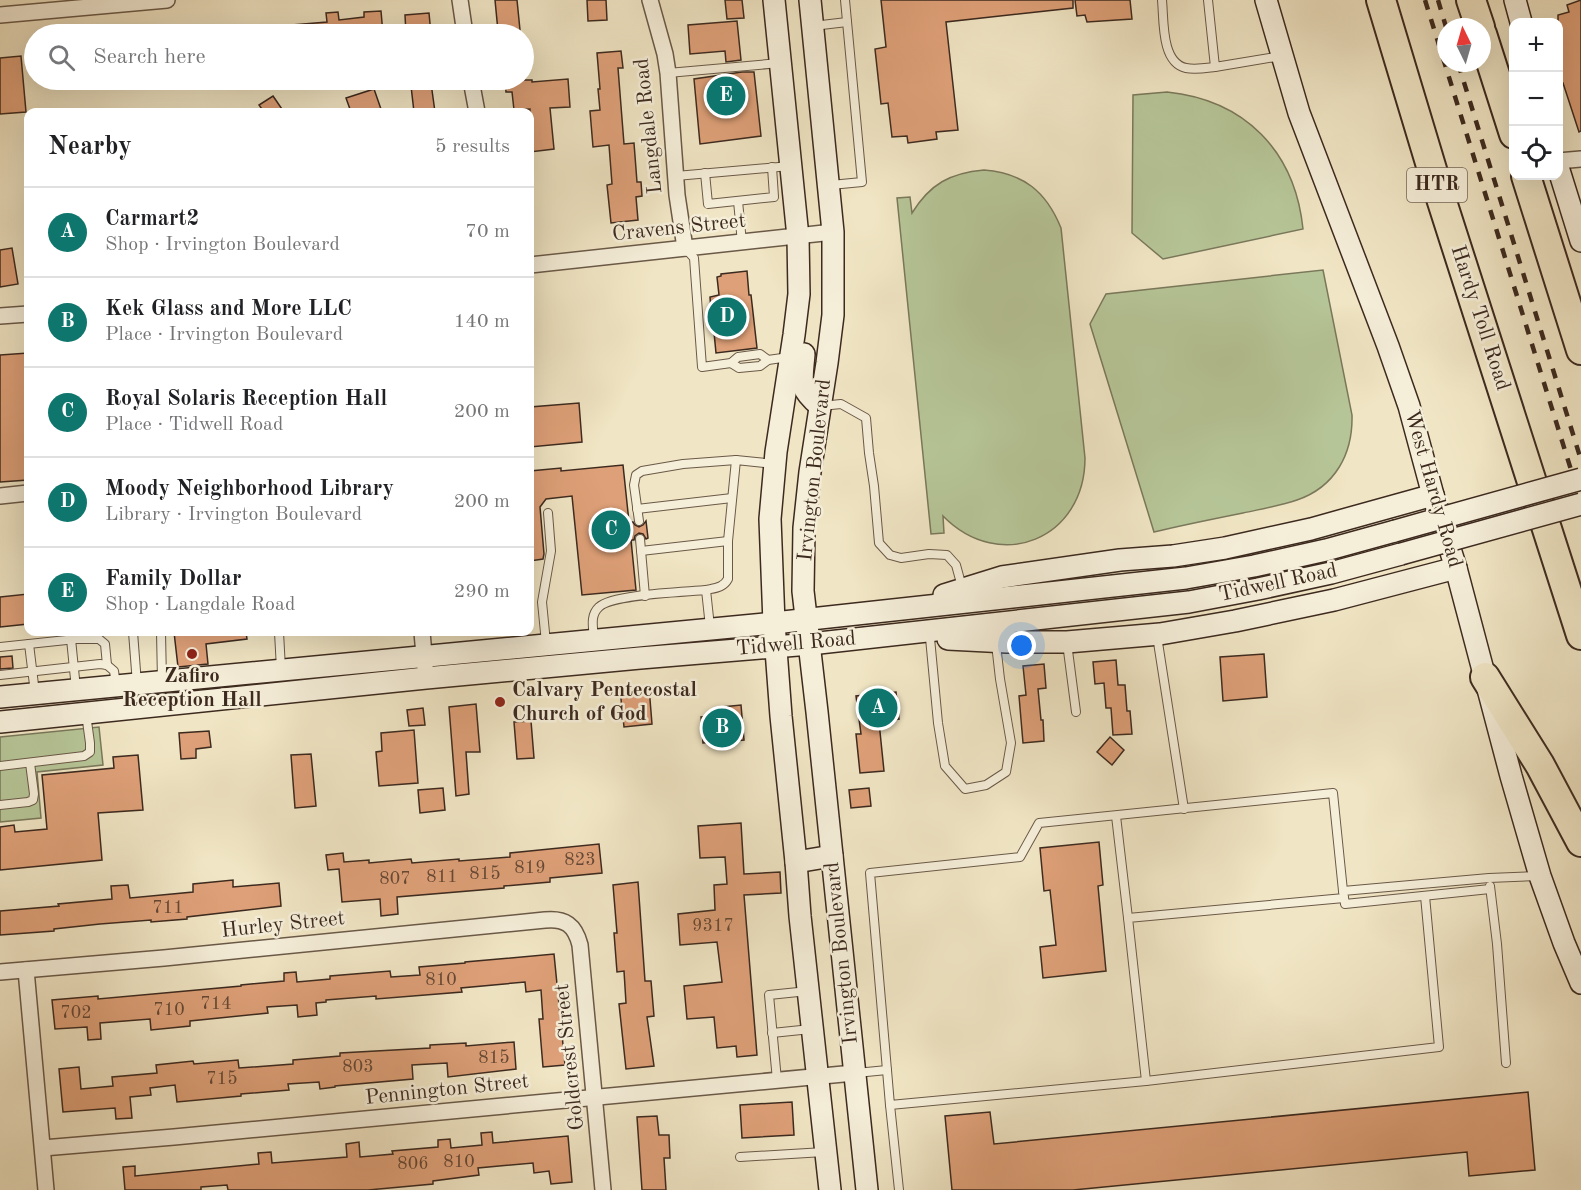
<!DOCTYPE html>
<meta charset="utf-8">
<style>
body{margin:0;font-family:"Old Standard TT",serif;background:#f2f2f2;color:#202124}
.controls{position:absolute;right:18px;top:18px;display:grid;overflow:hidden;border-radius:12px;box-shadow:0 6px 24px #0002}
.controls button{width:54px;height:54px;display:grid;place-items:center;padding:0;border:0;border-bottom:2px solid #e0e0e0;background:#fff;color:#202124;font:30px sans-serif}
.compass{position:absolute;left:1437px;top:18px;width:54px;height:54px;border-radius:50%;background:#fff;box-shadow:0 6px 24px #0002;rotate:355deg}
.you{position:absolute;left:1022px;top:646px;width:21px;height:21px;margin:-15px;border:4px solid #fff;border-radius:50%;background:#1a73e8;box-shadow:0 0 0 9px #1a73e833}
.badge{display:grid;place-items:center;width:39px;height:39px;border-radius:50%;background:#0f766e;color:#fff;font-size:20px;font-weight:700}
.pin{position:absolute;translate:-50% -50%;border:3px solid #fff;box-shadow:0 2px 6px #0006}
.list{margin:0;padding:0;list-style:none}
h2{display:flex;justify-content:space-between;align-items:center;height:78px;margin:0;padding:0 24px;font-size:26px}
h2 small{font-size:20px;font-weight:400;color:#757577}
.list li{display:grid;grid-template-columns:39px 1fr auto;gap:18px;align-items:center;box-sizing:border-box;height:90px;padding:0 24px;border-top:2px solid #e0e0e0}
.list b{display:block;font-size:22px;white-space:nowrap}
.list p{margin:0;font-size:20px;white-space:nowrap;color:#757577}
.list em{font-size:20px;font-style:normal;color:#757577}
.icon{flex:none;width:33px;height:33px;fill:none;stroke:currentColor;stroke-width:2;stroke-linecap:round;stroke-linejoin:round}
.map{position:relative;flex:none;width:1581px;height:1190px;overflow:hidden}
.search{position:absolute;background:#fff;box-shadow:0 6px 24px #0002;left:24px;top:24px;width:510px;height:66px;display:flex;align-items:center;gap:15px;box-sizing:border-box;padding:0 21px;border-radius:33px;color:#757577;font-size:22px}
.panel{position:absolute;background:#fff;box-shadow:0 6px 24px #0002;left:24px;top:108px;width:510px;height:528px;border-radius:12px}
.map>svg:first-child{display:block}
.green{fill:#b6c597;stroke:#7a785b;stroke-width:1.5}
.building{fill:#dea078;stroke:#3d2a1f;stroke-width:1.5}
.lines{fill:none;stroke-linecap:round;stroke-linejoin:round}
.lane-casing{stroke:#6a5948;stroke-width:10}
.street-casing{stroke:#6a5948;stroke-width:18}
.secondary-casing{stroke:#3d2a1f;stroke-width:24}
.highway-casing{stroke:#3d2a1f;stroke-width:32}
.lane{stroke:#f5eed9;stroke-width:8}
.street{stroke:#f5eed9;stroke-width:15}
.secondary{stroke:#f5eed9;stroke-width:21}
.highway{stroke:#f0e5c4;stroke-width:28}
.rail{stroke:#3d2a1f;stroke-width:4.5;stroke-dasharray:10 10;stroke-linecap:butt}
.secondary-bridge-casing{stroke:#3d2a1f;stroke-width:24;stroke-linecap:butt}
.secondary-bridge{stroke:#f5eed9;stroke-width:21}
.poi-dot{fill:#8f2418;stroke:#f5eed9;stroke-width:2}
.labels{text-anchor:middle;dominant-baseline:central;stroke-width:5;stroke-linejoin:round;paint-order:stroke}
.number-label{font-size:18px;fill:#654835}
.shield{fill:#f5eed9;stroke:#746557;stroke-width:1.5}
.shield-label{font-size:20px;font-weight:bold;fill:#3d2a1f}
.street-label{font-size:21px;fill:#3d2a1f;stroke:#f5eed9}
.poi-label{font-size:21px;font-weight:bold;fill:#3d2a1f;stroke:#f5eed9}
</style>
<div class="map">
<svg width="1581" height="1190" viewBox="0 0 1581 1190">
<rect width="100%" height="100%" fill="#f0e5c4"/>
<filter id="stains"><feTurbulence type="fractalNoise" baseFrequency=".00333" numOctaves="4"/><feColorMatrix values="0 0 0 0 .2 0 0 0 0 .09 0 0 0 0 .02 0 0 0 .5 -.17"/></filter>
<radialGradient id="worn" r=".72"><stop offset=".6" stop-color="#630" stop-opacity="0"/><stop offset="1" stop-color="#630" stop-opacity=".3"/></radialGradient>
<!-- green -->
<g class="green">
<path d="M1167,92C1245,100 1295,151 1303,229L1163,259L1132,233L1133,95Z"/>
<path d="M984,170C1023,173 1046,191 1061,228L1085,458C1085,539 1000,574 943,516L944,533L931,534L897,198L910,197L912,213C930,184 950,173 984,170Z"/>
<path d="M1323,270L1352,415C1353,454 1335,487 1297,500C1279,506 1261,509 1243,513C1213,519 1183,525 1154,532L1090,324L1106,294Z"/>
<path d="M99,727L103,765L37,772L41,818L0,822V737Z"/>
</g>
<!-- building -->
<g class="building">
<path d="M495,0H517L520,30L498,31Z"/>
<path d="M587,0H606L607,20L588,21Z"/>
<path d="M725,0H742L744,18L727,19Z"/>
<path d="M881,0H1073V8L946,22L958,130L936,132L937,139L908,143L907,136L892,137L888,103L881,104L875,49L886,47Z"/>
<path d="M1075,0H1130L1132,19L1087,22L1085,15L1077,16Z"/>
<path d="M1581,0V131L1579,132L1563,83L1558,85V15L1569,12L1567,5Z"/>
<path d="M381,11L383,34H280V26L327,22L326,13L338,12L339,20L364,17V12Z"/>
<path d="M429,13L431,34H406L405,15Z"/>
<path d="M737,21L741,60L726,62L725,51L690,54L688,25Z"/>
<path d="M621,51L623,68H618L624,144L634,143L637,182H641L642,196L636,197L638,220L611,223L607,185L612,184L609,145L593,147L590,111L600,110L598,89H600L597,53Z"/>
<path d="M21,56L26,112L0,114V58Z"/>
<path d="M742,72H754L761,136L700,144L694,79Z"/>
<path d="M568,79L570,107L550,108L554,149L530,152V109L514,110L512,92H506L505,80H532V82Z"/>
<path d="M431,83L435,112H414L411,86Z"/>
<path d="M374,89L382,112H351L346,98Z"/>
<path d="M273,96L284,112H264L259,105Z"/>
<path d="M12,248L18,284L0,287V250Z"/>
<path d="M747,271L749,295H751L757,348L716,353L713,322L708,323L707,311L711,310L710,297L719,295L717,277L721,276V274Z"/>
<path d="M28,353V480L0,482V355Z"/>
<path d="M579,403L582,442L530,447V407Z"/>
<path d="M623,465L629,522H633L635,525L639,527L643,525L646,521L648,538L646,539L643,534L639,533L635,536L634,540H631L636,590L582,595L572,496L546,499L540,507L544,554L543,559L530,561V471L561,468V471Z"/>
<path d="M28,594V624L0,627V597Z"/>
<path d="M174,632H246L247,639L206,644L208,664L178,667Z"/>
<path d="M1264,654L1267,697L1223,701L1220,657Z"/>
<path d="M12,656L13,668L0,669V657Z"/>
<path d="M1116,660L1118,685H1125L1127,711H1130L1132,734L1113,735L1111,708H1106L1104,683L1095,684L1093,662Z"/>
<path d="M1044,664L1046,688L1038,689L1041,720H1043L1044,741L1023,743L1019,696L1026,695L1023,666Z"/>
<path d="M649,687L652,724L624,727L620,690Z"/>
<path d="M896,692L899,719L879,722L884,771L860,773L856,734H861L856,696Z"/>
<path d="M476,704L480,752H466L469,794L456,796L449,707Z"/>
<path d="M741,705L744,740L703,743L701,717L723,715L722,707Z"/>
<path d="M423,708L425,725L409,726L407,710Z"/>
<path d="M531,721L534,758L517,759L514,722Z"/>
<path d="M414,730L418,783L379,786L376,752L382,751L381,733Z"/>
<path d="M209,731L211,747L196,749V758L181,759L179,733Z"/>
<path d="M1110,737L1124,750L1112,765L1097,752Z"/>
<path d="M311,754L316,806L295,808L291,755Z"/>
<path d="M138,755L143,810L98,813L102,860L0,870V827L14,825L15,832L47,829L42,775L114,768L113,757Z"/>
<path d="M443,788L445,810L420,813L418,790Z"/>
<path d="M869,788L871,806L851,808L849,790Z"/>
<path d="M741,823L744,874L780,872L781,893L744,895L757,1055L737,1057L736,1046L717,1048L714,1017L687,1019L684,986L722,982L717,942L680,945L678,914L715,910L714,885L727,884L725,857L700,858L698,826Z"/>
<path d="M1099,842L1103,885L1098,886L1106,971L1043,978L1040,947L1056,945L1050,890L1044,891L1040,848Z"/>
<path d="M599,844L602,873L550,878V882L504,886V888L397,897L398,914L381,916L380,899L342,902L339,869L328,870L326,855L343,853L344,862L369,860V863L411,859L412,863L459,859V861L510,857V853Z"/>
<path d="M233,880V887L279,883L281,906L187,917V919L151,922V920L100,924L54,929V931L0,935V911L59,906L58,904L112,899L111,886L128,885L130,898L193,892V884Z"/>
<path d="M638,882L645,981H651L654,1016L647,1017L654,1066L626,1069L619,1004L626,1003L624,971L617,972L614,933H617L613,885Z"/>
<path d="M554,954L565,1065L543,1067L539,1019H543L541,990L526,992L525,982L461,988L462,992L376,999V996L326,1000V1002L316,1003L317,1015L298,1017L297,1005L267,1007L268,1013L190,1021V1026L151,1030L150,1019L100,1023L101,1039L88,1040L87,1027L55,1029L52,1000L98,996V999L241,986V985L284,981V973L296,972L297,982L330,979V976L390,971L391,977L420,975L419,967L465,963V962Z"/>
<path d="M514,1042L516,1069L448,1077L447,1063L412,1065L413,1079L335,1086V1087L320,1089L319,1082L288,1084L289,1090L241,1094V1096L177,1102L175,1085L150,1088L151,1095L130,1097L132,1118L116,1119L115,1108L63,1112L59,1069L79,1067L81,1089L113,1086L112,1077L157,1073L156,1065L193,1061L194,1064L238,1060L239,1068L293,1064V1060L340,1056V1053L430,1048V1045L466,1043V1046Z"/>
<path d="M1528,1092L1535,1170L1469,1176L1467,1152L1073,1190H952L945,1116L990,1112L994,1144Z"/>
<path d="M792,1102L794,1135L742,1138L740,1105Z"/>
<path d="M657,1116L659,1135H669L670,1158H664L666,1190H642L637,1117Z"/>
<path d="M492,1132L493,1143L568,1136L572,1182L551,1184L549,1171L534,1173L533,1163L478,1168L479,1175L433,1181V1184L368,1190H228L227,1185L201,1187V1190H125L123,1167L135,1166V1176L259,1164L258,1153L271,1152L272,1163L347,1157L346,1144L359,1142L360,1157L393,1154L392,1151L438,1147V1140L450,1139L451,1148L482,1145L481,1133Z"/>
</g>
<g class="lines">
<defs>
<g id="lane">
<path d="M1162,0C1164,20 1161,63 1186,68C1195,70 1206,68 1215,67"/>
<path d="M1208,0L1215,67L1281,56"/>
<path d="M813,26L847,22"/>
<path d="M668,73L780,63"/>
<path d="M705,173L708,204L774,197L772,167"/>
<path d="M676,176L790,166"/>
<path d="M831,185L862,182L845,0"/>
<path d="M738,201L742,243"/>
<path d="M685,248L694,258L702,367L731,363L738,357L760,354L768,360"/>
<path d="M731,363L739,368L760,366L768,360L789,357"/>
<path d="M821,406L841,404L866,418L869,453L874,486L879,543L890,555L901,558L929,554L947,555L956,565L962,587"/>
<path d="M637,509L732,498"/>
<path d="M639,521L634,485L636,475L642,471L683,464L736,460"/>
<path d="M640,539L645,596"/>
<path d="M641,551L728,541"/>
<path d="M706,590C715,588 723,588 728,579V541L736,460L775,464"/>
<path d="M133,632L137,684"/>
<path d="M161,632L162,681"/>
<path d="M279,632L281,669"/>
<path d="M1157,636L1184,809"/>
<path d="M594,638C593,627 590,615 599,607C612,594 685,592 706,590L710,627"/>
<path d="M930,638L938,723L945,766L965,789L986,785L1006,772L1011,743L1000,679L996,644"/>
<path d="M71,639L76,689"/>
<path d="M546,643L542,602L551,551L548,513"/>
<path d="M1067,643L1076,712"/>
<path d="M29,644L35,693"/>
<path d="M0,647L76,639H99L105,644L107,665"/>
<path d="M0,675L100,664L107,665L114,671L116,685"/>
<path d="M0,766L84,756L90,752V743L86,714"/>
<path d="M0,805L28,802L33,800L34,794L30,763"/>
<path d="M1116,816L1128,918"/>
<path d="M1490,886L1497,944L1506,1063"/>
<path d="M1490,889L1345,904L1343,891L1489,878L1539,876"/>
<path d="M1343,891L1333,793L1039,823L1020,857L870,873L890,1105L1146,1081L1128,918L1344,898"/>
<path d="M772,1033L811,1029"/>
<path d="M856,1073L887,1070"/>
<path d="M777,1080L769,995L808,991"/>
<path d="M1146,1081L1439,1047L1425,896"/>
<path d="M890,1105L899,1190"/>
<path d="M740,1157L824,1152"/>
</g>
<g id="street">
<path d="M460,0L465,34"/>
<path d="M650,0L665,54L668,73L677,195L685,248"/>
<path d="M0,15L167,0"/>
<path d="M471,80L477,112"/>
<path d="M1558,161L1581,159"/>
<path d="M530,265L833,232"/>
<path d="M0,316L28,314"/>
<path d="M0,496L28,493"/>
<path d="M422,632L426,678"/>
<path d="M26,970L46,1190"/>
<path d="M0,972L164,958L545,920C565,918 575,925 580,945L603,1190"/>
<path d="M43,1148L174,1137L854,1073"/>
</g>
<g id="secondary">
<path d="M774,0L798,237L799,294L794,335L776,452L770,519L774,623L781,716L796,862L800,916L830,1190"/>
<path d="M810,0L833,232V315L827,363L810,472L804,528L803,591L817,712L867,1190"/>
<path d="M1266,0L1299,113L1388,346L1409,406L1433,495L1456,568L1511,776L1540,876L1564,943L1581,983"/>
<path d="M1515,0L1521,22"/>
<path d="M1558,167L1581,241"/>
<path d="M804,354C802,381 797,387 820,406"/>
<path d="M944,595L1002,577L1120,560L1173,556L1225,548L1311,529L1433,495"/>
<path d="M948,639L1007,642H1067L1160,634L1235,621L1334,600L1456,568"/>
<path d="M0,697L774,623L1186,578L1254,566L1326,550L1395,531"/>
<path d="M0,722L426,678L640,658L810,644L1189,602L1258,589L1331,573L1401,554"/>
<path d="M796,862L832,856"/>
</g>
<g id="highway">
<path d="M1381,0L1437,186L1581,635"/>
<path d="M1471,0L1480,27"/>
<path d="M1482,34L1514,134"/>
<path d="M1526,176L1581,350"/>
<path d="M1485,677L1540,765L1581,842"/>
</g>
</defs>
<!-- lane casing -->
<use href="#lane" class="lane-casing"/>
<!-- street casing -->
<use href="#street" class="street-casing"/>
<!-- secondary casing -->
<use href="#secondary" class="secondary-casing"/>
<!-- highway casing -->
<use href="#highway" class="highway-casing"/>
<!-- lane -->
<use href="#lane" class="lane"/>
<!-- street -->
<use href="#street" class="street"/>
<!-- secondary -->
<use href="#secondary" class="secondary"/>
<!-- highway -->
<use href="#highway" class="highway"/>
<!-- rail -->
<g class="rail">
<path d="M1425,0L1581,502"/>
<path d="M1438,0L1446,27"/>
<path d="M1458,63L1581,460"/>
</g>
<defs>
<g id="secondary-bridge">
<path d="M1395,531L1581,479"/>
<path d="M1401,554L1581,504"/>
</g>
</defs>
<!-- secondary-bridge casing -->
<use href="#secondary-bridge" class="secondary-bridge-casing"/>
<!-- secondary-bridge -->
<use href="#secondary-bridge" class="secondary-bridge"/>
</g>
<!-- markers -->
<g class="poi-dot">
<circle cx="192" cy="654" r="6"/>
<circle cx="500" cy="702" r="6"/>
</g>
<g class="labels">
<!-- number labels -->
<g class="number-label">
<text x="580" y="860">823</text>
<text x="530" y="868">819</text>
<text x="485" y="874">815</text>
<text x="442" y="877">811</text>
<text x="395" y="879">807</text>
<text x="168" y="908">711</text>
<text x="713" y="926">9317</text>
<text x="441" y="980">810</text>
<text x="216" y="1004">714</text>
<text x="169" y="1010">710</text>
<text x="76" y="1013">702</text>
<text x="494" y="1058">815</text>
<text x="358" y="1067">803</text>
<text x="222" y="1079">715</text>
<text x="459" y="1162">810</text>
<text x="413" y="1164">806</text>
</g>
<!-- shield labels -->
<rect class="shield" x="1407" y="168" width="60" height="34" rx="4.5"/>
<g class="shield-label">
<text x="1437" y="185">HTR</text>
</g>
<!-- street labels -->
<g class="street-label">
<text transform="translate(649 126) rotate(-96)">Langdale Road</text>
<text transform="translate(679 228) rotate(-6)">Cravens Street</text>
<text transform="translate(1480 318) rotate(72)">Hardy Toll Road</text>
<text transform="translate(815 470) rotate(-84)">Irvington Boulevard</text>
<text transform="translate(1433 489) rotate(74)">West Hardy Road</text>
<text transform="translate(1278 583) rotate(-12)">Tidwell Road</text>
<text transform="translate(796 644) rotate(-5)">Tidwell Road</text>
<text transform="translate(283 925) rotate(-6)">Hurley Street</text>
<text transform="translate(842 953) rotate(-96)">Irvington Boulevard</text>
<text transform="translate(570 1057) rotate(-96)">Goldcrest Street</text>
<text transform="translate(447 1090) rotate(-6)">Pennington Street</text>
</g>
<!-- poi labels -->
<g class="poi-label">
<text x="192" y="676">Zafiro<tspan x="192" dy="24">Reception Hall</tspan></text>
<text x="512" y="690" text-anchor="start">Calvary Pentecostal<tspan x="512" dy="24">Church of God</tspan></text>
</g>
</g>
<rect width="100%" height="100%" filter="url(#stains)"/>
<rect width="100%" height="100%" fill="url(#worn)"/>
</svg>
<div class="controls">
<button>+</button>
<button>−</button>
<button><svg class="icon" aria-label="locate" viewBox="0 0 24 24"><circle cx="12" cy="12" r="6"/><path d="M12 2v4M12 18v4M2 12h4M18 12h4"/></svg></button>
</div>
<svg class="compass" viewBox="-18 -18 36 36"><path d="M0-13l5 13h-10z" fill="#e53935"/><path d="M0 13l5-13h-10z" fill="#757577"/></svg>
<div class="you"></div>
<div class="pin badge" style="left:878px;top:708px">A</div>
<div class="pin badge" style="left:722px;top:728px">B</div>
<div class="pin badge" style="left:611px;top:530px">C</div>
<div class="pin badge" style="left:727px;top:317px">D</div>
<div class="pin badge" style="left:726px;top:96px">E</div>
<div class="search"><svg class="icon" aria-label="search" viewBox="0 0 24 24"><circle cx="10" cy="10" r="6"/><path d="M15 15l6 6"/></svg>Search here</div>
<section class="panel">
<h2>Nearby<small>5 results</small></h2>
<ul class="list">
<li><span class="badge">A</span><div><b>Carmart2</b><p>Shop · Irvington Boulevard</p></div><em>70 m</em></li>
<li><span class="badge">B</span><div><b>Kek Glass and More LLC</b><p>Place · Irvington Boulevard</p></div><em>140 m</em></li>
<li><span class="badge">C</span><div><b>Royal Solaris Reception Hall</b><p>Place · Tidwell Road</p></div><em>200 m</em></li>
<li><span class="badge">D</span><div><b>Moody Neighborhood Library</b><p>Library · Irvington Boulevard</p></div><em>200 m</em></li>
<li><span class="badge">E</span><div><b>Family Dollar</b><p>Shop · Langdale Road</p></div><em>290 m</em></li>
</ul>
</section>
</div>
